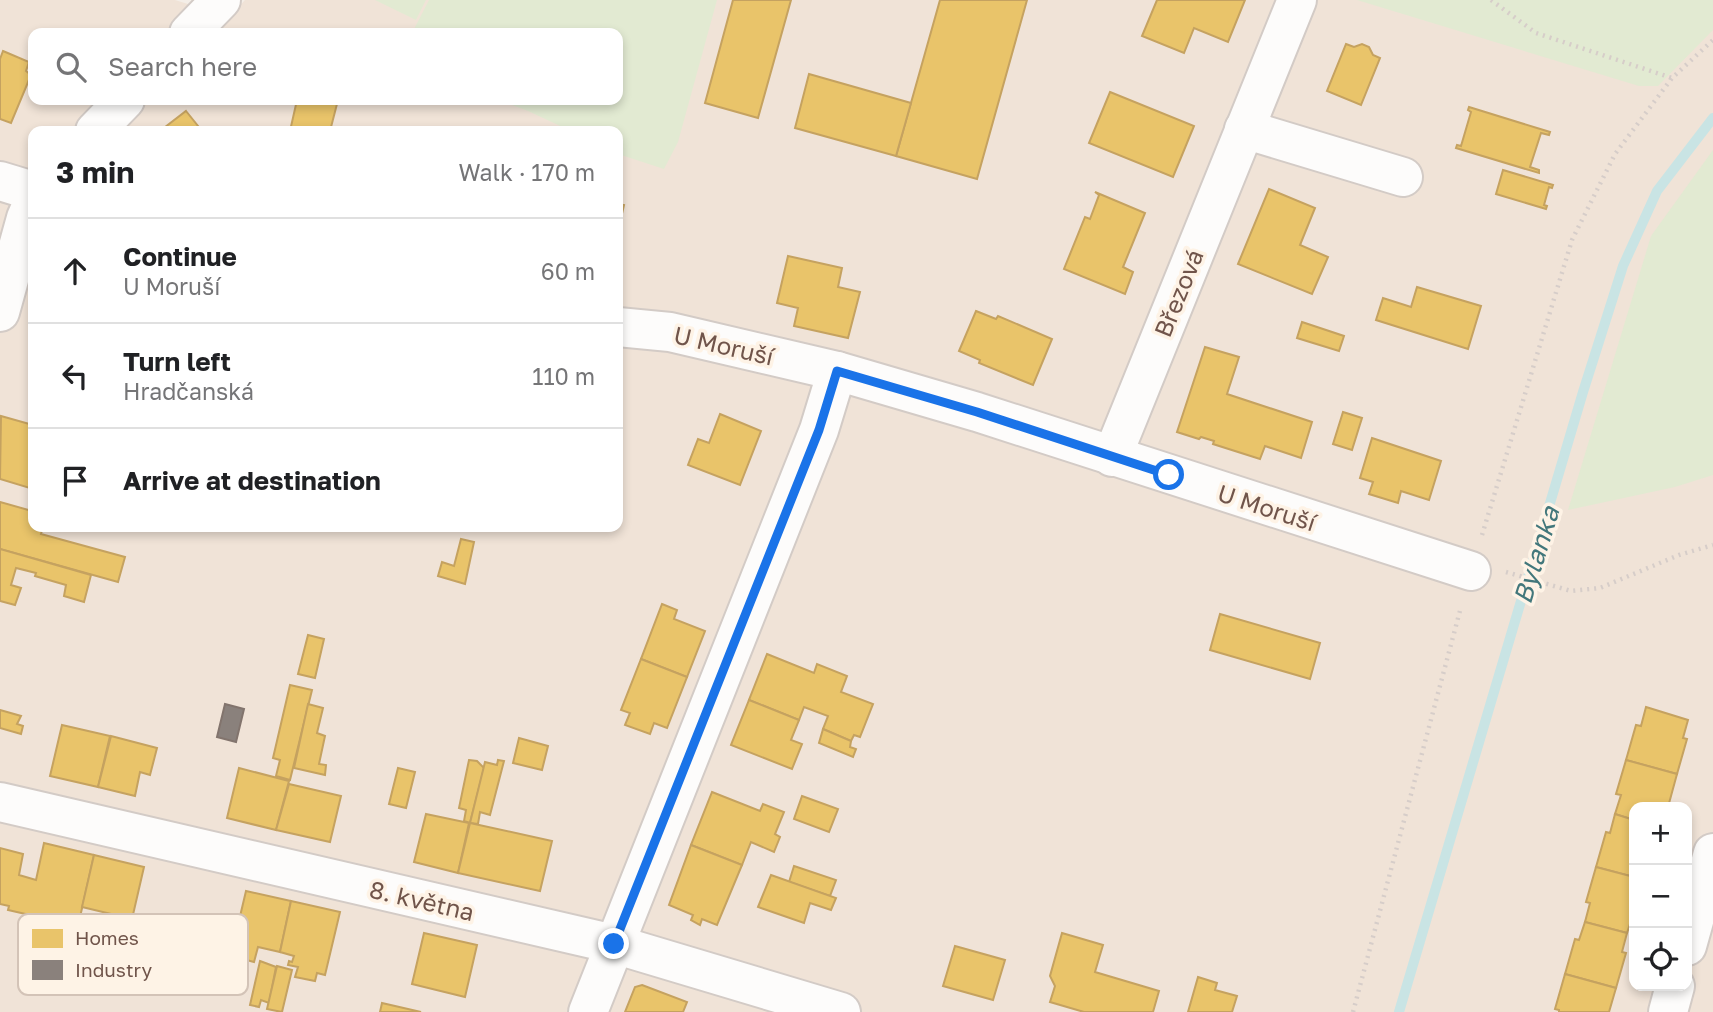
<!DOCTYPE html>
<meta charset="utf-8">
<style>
body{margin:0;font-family:"Golos Text",sans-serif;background:#f6f6f6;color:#202124}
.controls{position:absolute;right:21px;bottom:21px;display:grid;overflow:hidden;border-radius:14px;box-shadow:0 4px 10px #0003}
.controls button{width:63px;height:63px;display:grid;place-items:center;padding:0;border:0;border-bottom:2px solid #e0e0e0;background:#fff;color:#202124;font:35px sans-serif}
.stop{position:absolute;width:21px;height:21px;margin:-16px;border:5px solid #1a73e8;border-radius:50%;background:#fff}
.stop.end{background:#1a73e8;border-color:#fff;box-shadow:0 2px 7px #0008}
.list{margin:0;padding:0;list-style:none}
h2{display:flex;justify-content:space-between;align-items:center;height:91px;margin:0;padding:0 28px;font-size:30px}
h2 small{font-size:23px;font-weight:400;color:#757577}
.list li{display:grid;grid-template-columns:46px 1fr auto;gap:21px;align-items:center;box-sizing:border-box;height:105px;padding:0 28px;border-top:2px solid #e0e0e0}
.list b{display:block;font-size:26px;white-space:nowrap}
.list p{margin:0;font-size:23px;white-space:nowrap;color:#757577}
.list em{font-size:23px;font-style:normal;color:#757577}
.icon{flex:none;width:38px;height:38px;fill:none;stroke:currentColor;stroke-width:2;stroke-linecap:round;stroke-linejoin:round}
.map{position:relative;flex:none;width:1713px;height:1012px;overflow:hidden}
.search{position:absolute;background:#fff;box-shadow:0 4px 10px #0003;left:28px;top:28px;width:595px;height:77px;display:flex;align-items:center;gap:18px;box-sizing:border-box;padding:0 24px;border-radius:14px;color:#757577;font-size:26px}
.panel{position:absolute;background:#fff;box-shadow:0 4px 10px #0003;left:28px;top:126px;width:595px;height:406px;border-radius:14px}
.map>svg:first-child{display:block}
.residential{fill:#f0e3d7;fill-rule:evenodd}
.green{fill:#e2ead2}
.homes{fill:#e9c46a;stroke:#c5a260;stroke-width:2}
.industry{fill:#8a817c;stroke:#82746d;stroke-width:2}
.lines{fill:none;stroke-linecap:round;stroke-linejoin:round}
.stream{stroke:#c9e4e4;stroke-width:10}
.minor-casing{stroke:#d3cbc6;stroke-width:42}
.path{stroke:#d6cdc9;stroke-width:4.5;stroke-dasharray:2 5;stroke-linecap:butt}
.minor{stroke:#fdfcfb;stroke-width:38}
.route{stroke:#1a73e8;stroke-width:9}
.labels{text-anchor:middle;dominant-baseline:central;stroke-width:7;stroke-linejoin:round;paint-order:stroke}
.street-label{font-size:24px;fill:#70544a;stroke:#fef3e6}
.water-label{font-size:26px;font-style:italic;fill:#42777b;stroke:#fef3e6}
.key{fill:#fef3e6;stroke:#d3c3b7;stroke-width:2}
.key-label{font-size:19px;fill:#70544a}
</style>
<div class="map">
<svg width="1713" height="1012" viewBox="0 0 1713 1012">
<rect width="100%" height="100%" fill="#f4eee7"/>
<!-- residential -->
<path class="residential" d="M0,0H175L230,17L245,0H1383L1713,14V1012H0ZM33,33H618V100H33ZM33,131H618V527H33ZM1634,807H1687V986H1634Z"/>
<!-- green -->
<g class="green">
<path d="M375,0H426L416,20Z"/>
<path d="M429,0H717L678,142L664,169L618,154V131H571L528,111L499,100H618V33H412Z"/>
<path d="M1357,0H1713V30L1658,86H1639Z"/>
<path d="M1713,150V475L1675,487L1568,510L1651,236Z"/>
</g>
<!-- homes -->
<g class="homes">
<path d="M733,0H791L758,118L705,103Z"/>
<path d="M940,0H1027L977,179L896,156Z"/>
<path d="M1157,0H1245L1228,42L1194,28L1184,53L1142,36Z"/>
<path d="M1346,44L1354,47L1362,44L1369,47L1373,55L1380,58L1361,105L1327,91Z"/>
<path d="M3,51L29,62L26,71L31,75L11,123L0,119V59Z"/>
<path d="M809,74L911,103L896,156L795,128Z"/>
<path d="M1110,92L1194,126L1173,177L1089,143Z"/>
<path d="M297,100H338L330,131H290Z"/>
<path d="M1469,107L1550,132L1549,135L1541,133L1530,167L1539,170V173L1456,148L1457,145L1461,146L1471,112L1468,110Z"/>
<path d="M186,111L202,131H160Z"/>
<path d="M1503,170L1553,185L1552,188L1549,187L1544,205L1547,206L1546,209L1496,194Z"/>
<path d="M1269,189L1315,208L1300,245L1328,257L1312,294L1238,264Z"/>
<path d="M1095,192L1145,213L1123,267L1133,272L1125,294L1064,269L1085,217L1090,219L1099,195Z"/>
<path d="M618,204L624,205L618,231Z"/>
<path d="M788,256L842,268L838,287L860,292L848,338L794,326L798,308L777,303Z"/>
<path d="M1417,287L1481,306L1468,349L1376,320L1383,298L1411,307Z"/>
<path d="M976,311L996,319L998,316L1052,339L1033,385L979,363L980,360L959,351Z"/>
<path d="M1302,322L1344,336L1339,351L1297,338Z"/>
<path d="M1205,347L1239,357L1227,394L1312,422L1301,458L1265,446L1260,459L1213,444L1214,441L1201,437L1199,439L1177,432Z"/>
<path d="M1343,412L1362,418L1352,450L1333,444Z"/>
<path d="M720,414L761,431L740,485L688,465L698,439L709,443Z"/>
<path d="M1,416L33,425V489L0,479Z"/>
<path d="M1372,438L1441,461L1429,500L1401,491L1398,503L1369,494L1373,482L1360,478Z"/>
<path d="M0,502L32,511L33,527H43L41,534L125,557L118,582L0,549Z"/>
<path d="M461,539L474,542L465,584L438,576L442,562L454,566Z"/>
<path d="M0,549L91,575L84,602L64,596L66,585L35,576L36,573L16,568L11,585L21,588L15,605L0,601Z"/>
<path d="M662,604L677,610L674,619L705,631L687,677L641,659Z"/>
<path d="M1220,614L1320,643L1310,679L1210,650Z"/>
<path d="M308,635L324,639L315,678L298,674Z"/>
<path d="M767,654L814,673L817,664L847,676L841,692L873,704L860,737L854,735L851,741L823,729L828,716L804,707L799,720L749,700Z"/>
<path d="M641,659L687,677L667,728L654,723L650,734L625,725L630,713L621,710Z"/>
<path d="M290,685L312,690L290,780L276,776L280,760L273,758Z"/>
<path d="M749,700L799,720L791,740L802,744L792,769L731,745Z"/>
<path d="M308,704L323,708L317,733L325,736L319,764L326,765L325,775L294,768Z"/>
<path d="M1646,707L1688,720L1683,738L1687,739L1677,774L1626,760L1636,725L1641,726Z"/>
<path d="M0,710L21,716L17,724L23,726L21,734L0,728Z"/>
<path d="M62,725L110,736L98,787L50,776Z"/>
<path d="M823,729L851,741L850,747L856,749L853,757L819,743Z"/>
<path d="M111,736L157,748L150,775L140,772L135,796L98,787Z"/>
<path d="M519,738L548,746L542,770L513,763Z"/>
<path d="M469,760L477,761L484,768L470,823L464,821L466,810L459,808Z"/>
<path d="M498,760L504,761L490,815L480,812L478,824L470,823L485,762L497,765Z"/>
<path d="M1626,760L1677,774L1668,807H1634V820L1615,814L1621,795L1616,794Z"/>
<path d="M239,768L289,781L276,830L227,818Z"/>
<path d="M398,768L415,772L406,808L389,804Z"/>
<path d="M289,784L341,796L330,842L276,830Z"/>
<path d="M712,792L760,811L763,804L784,812L775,834L780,837L774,852L751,842L742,865L691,845Z"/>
<path d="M802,796L838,809L829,832L794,819Z"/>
<path d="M426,814L469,823L458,873L414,862Z"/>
<path d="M1615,814L1634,820V877L1596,867L1606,832L1610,833Z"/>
<path d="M470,823L552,841L540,891L458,873Z"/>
<path d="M44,843L94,855L78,926L8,910L9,906L0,904V848L23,854L19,875L36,880Z"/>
<path d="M691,845L742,865L717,925L702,919L700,925L691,920L693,915L669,905Z"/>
<path d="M94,855L144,867L132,919L82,907Z"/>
<path d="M794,866L836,880L830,896L789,882Z"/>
<path d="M1596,867L1634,877V915H1633L1627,933L1585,922L1590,903L1586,902Z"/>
<path d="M771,875L836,898L831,910L810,903L804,923L758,907Z"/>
<path d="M246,891L291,901L280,952L258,947L254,962L239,958L237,965L229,963Z"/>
<path d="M291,901L340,912L325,975L317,973L315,981L295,977L298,967L288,965L289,961L292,962L294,956L280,952Z"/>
<path d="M1585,922L1627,933L1622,952L1626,953L1616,988L1565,974L1575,939L1579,940Z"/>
<path d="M424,933L477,945L465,997L412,984Z"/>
<path d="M1062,933L1103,945L1095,972L1159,991L1153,1012H1084L1050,1002L1055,986L1050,976Z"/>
<path d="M955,946L1005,960L993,1000L943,986Z"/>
<path d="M260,961L276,967L269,1003L261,1000L259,1007L250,1005Z"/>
<path d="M277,966L292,970L282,1012L267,1009Z"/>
<path d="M1565,974L1616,988L1609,1012H1559V1010L1555,1009Z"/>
<path d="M1198,977L1217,983L1215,990L1237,996L1232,1012H1188Z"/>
<path d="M642,985L687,1002L683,1012H625L635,987Z"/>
<path d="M382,1003L421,1012H380Z"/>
</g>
<!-- industry -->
<path class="industry" d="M225,704L244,709L236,742L217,737Z"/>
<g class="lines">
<!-- stream -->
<path class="stream" d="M1399,1012L1583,392L1623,266L1657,191L1713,118"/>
<defs>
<g id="minor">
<path d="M189,33L221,0"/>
<path d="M1244,129L1403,177"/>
<path d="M95,131L125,100"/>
<path d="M0,181L33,191"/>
<path d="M0,312L26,218L33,202"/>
<path d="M618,327L670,332L837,371L977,412L1471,571"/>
<path d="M1112,457L1297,0"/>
<path d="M0,802L614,944L841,1012"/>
<path d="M1687,946L1713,853"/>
<path d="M588,1012L819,430L837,371"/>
<path d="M1668,1012L1675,986"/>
</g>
</defs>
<!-- minor casing -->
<use href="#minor" class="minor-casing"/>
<!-- path -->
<g class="path">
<path d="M1491,0L1536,33L1672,78"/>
<path d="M1482,535L1572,240L1615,154L1672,78L1713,40"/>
<path d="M1506,572L1571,591L1600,588L1679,555L1713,545"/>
<path d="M1353,1012L1461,607"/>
</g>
<!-- minor -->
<use href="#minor" class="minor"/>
</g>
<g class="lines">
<!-- route -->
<path class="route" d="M614,944L819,430L837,371L977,412L1169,475"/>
</g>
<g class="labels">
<!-- street labels -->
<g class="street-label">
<text transform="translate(1178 293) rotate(-68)">Březová</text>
<text transform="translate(724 345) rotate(13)">U Moruší</text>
<text transform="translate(1267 507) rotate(18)">U Moruší</text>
<text transform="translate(422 900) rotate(13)">8. května</text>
</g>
<!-- water labels -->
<g class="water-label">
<text transform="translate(1536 555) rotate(-73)">Bylanka</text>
</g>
</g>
<!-- legend -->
<rect x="18" y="914" width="230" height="81" rx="10" class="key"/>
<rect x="32" y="929" width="31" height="19" fill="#e9c46a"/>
<rect x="32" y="960" width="31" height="20" fill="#8a817c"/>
<g class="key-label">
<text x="75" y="945">Homes</text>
<text x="75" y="977">Industry</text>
</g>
</svg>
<div class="controls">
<button>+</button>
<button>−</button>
<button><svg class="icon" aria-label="locate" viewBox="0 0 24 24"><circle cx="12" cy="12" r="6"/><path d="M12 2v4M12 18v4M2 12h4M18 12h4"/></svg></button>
</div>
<div class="stop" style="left:1169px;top:475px"></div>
<div class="stop end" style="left:614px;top:944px"></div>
<div class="search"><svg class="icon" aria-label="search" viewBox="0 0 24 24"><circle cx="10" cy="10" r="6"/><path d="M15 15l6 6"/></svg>Search here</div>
<section class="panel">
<h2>3 min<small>Walk · 170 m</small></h2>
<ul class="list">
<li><svg class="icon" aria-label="ahead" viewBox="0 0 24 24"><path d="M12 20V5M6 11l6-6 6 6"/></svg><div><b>Continue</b><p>U Moruší</p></div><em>60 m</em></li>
<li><svg class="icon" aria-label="left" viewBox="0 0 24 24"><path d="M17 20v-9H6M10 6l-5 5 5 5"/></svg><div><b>Turn left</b><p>Hradčanská</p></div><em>110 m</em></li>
<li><svg class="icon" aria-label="arrive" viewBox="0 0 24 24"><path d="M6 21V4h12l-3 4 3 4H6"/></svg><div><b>Arrive at destination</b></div></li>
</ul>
</section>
</div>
